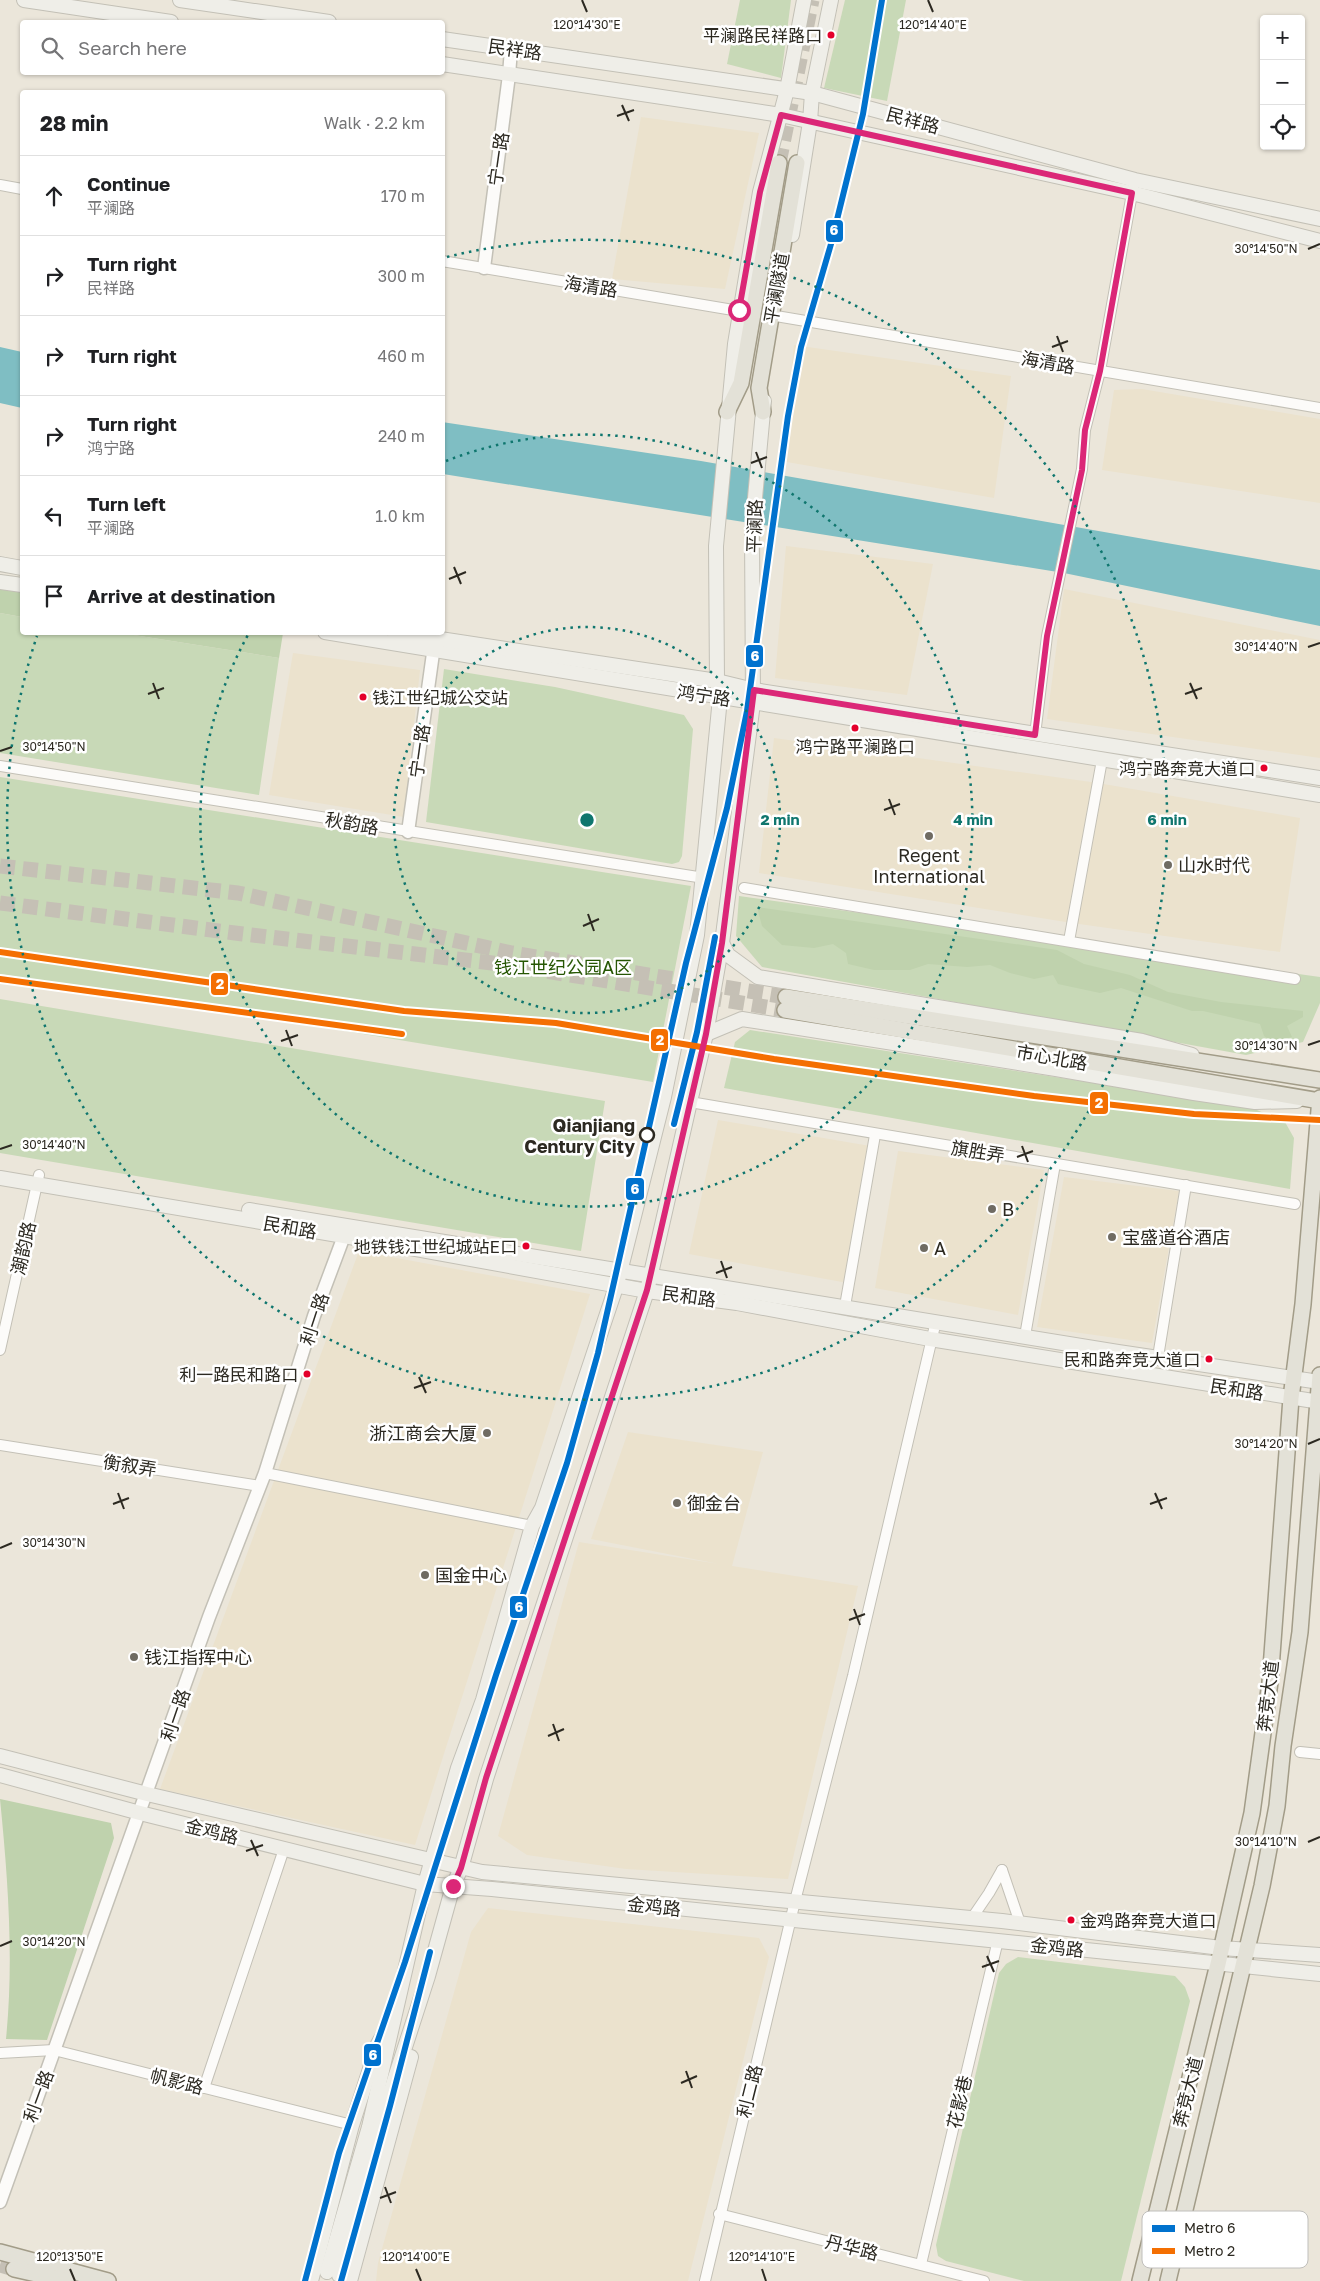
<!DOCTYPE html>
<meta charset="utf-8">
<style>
body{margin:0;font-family:"Golos Text","Noto Sans SC",sans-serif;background:#f2f2f2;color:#202124}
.controls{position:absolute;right:15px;top:15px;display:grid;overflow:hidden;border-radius:5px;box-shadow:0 1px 4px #0004}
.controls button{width:45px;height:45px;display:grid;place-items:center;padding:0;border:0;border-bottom:1px solid #e0e0e0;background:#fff;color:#202124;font:25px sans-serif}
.stop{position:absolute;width:15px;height:15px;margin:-11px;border:4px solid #db2777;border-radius:50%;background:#fff}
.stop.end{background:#db2777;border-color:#fff;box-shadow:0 1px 5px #0008}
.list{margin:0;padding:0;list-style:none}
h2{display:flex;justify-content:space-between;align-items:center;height:65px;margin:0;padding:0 20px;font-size:21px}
h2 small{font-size:16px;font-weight:400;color:#757577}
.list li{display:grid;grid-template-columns:32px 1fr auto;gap:15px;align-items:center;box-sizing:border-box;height:80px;padding:0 20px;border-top:1px solid #e0e0e0}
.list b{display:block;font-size:19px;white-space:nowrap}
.list p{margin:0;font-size:16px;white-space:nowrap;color:#757577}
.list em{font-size:16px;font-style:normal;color:#757577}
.icon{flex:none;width:28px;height:28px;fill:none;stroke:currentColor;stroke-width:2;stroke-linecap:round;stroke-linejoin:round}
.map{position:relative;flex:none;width:1320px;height:2281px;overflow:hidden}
.search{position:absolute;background:#fff;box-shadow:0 1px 4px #0004;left:20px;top:20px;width:425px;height:55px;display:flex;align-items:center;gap:12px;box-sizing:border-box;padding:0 18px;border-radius:5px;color:#757577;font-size:19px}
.panel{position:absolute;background:#fff;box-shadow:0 1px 4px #0004;left:20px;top:90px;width:425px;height:545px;border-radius:5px}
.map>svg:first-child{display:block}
.built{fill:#ebe2cd}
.green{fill:#c8d9b7}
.forest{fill:#bfd2ad}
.water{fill:#7fbec3}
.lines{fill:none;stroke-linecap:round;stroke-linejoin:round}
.primary-tunnel{stroke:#c5c0b5;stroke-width:15;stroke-dasharray:15 8;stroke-linecap:butt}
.minor-casing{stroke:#c3c0b6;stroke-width:12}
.tertiary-casing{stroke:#c3c0b6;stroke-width:15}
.secondary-casing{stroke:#c3c0b6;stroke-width:16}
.primary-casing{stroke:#a29c88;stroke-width:18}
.minor{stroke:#fcfbf9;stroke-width:10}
.tertiary{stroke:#fcfbf9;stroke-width:12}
.secondary{stroke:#efeee8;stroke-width:14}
.primary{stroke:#e3e1d7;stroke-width:15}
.metro-1-casing{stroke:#fff;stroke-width:10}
.metro-2-casing{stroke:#fff;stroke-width:10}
.metro-1{stroke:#0072ce;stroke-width:6}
.metro-2{stroke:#f46f02;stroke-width:6}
.route{stroke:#db2777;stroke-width:6}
.ticks{fill:none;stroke:#2c2921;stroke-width:2}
.ring{fill:none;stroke:#0f766e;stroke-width:2.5;stroke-dasharray:2.5 5}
.bus-dot{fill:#e4002b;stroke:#fff;stroke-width:2}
.poi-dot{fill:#6f6b62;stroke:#fff;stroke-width:2}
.stop-dot{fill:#fff;stroke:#2c2921;stroke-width:2.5}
.labels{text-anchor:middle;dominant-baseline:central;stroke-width:5;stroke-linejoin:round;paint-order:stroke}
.bus-label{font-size:17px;fill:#2c2921;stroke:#fff;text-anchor:end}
.street-label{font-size:18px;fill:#2c2921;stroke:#fff}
.poi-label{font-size:18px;fill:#2c2921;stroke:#fff;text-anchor:start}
.park-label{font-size:18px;fill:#275704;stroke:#fff}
.stop-label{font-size:18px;font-weight:bold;fill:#2c2921;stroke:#fff;text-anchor:end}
.key{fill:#fff;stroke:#c0bfbc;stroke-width:1}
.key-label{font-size:14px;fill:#2c2921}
.ticks-label{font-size:12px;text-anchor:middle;fill:#2c2921;stroke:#fff;stroke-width:5;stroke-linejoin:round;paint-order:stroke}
.centre{fill:#0f766e;stroke:#fff;stroke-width:2.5}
.ring-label{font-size:15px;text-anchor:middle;font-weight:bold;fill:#0f766e;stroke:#fff;stroke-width:5;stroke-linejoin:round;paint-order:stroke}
.line-badge{stroke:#fff;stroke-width:2}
.badge-label{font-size:14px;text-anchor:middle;font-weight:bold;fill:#fff}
</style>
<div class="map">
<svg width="1320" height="2281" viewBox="0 0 1320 2281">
<rect width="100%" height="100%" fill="#ebe6da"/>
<!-- built -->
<g class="built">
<path d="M641,117L759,133L725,289L612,279Z"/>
<path d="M794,345L1011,376L994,498L781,461Z"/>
<path d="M1142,389L1320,419V503L1102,470L1114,390Z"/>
<path d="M786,546L933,564L907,695L775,678Z"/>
<path d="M1064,589L1320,640V758L1047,719Z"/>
<path d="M293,653L420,670L404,817L269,795Z"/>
<path d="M774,738L1098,783L1300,818L1280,952L1072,923L759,873Z"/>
<path d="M718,1120L876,1147L853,1284L689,1254Z"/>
<path d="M898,1151L1044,1170L1018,1315L875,1288Z"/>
<path d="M1064,1177L1179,1191L1152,1343L1037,1327Z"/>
<path d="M359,1251L590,1294L415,1845L160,1789Z"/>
<path d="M628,1432L763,1452L732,1566L858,1586L788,1879L626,1869L527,1855L498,1836L579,1542L719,1564L591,1539Z"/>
<path d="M488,1908L759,1938L769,1957L688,2281H376L378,2263L471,1932Z"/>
</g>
<!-- green -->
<g class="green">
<path d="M740,0H791L781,78L727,64Z"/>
<path d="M845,0H906L887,101L824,88Z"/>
<path d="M0,613L22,617V632L121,633L279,658L259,795L0,753Z"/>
<path d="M444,669L555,687L684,715L693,729L682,856L679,862L672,864L426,822Z"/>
<path d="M0,777L691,886L653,1082L0,974Z"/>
<path d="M739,896L1320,977V1003L1303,1042L1246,1055L762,967L736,936Z"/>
<path d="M0,999L605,1101L581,1251L0,1153Z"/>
<path d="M750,1030L1250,1107L1285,1122L1294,1138L1290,1189L724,1088L735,1042Z"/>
<path d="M1018,1957L1175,1976L1185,1987L1190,2001L1121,2281H1024L946,2261L938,2256L936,2245L999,1973L1006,1964Z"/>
</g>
<!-- forest -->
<g class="forest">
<path d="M0,584L22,587V617L0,613Z"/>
<path d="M121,633H283L279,658Z"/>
<path d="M757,907L1057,950L1084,964L1130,975L1168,992L1221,1002L1303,1011V1017L1287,1026L1292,1037L1273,1042L1264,1036L1260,1024L1203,1011H1192L1121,988L1100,993L1058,984L1053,975L1034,979L1010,973L990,965L967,967L928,964L910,970H874L848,964L846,953L833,944L814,948L782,945L762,926Z"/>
<path d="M0,1799L111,1823L114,1838L47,2040L6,2039C14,1959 8,1879 0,1799Z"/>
</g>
<!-- water -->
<g class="water">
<path d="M0,347L22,352V408L0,403Z"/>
<path d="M442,422L701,461L1320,570V626L1064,573L443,474Z"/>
</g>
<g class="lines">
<!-- primary-tunnel -->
<g class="primary-tunnel">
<path d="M779,163L812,0"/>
<path d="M0,866L238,893L512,953L786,997"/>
<path d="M0,903L235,933L509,965L785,1010"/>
<path d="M0,2265L14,2269"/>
</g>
<defs>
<g id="minor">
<path d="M0,185L22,189"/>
<path d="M442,261L739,311"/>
<path d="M776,316L1320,408"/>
<path d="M1035,735L1047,636L1082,469L1085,430L1100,371L1133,188"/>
<path d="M0,766L704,878"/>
<path d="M744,888L1295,979"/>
<path d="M1069,941L1102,760"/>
<path d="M690,1102L1295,1204"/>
<path d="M845,1306L875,1135"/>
<path d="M1025,1336L1055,1164"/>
<path d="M0,1350L39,1175"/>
<path d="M1158,1357L1186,1185"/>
<path d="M0,1445L260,1486"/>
<path d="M265,1473L532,1526"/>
<path d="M1300,1752L1320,1754"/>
<path d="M1002,1870L1020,1923"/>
<path d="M972,1918L989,1893L1002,1870"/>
<path d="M0,2053L54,2050L352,2125"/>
<path d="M204,2088L284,1849"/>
<path d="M719,2214L984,2281"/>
<path d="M921,2264L998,1940"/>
<path d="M705,2281L795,1901L853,1676L936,1321"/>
</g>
<g id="tertiary">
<path d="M484,268L509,75L511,49"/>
<path d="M408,832L435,639"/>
<path d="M0,2202L209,1617L265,1473L314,1316L344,1236L345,1226"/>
</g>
<g id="secondary">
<path d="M24,0L171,22"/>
<path d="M180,0L329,22"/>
<path d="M442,39L812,93L1135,180L1320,219"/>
<path d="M442,64L781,115L1132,193L1320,241"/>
<path d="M792,235L810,122L812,93L831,0"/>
<path d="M0,564L22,568"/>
<path d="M0,582L22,585"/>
<path d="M325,632L1320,795"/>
<path d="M394,632L717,681L754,690L1320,778"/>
<path d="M722,943L728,955L758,977L1142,1041L1192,1055"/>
<path d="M706,1034L742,1019L1056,1069L1194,1093L1255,1102L1297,1101"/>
<path d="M0,1178L344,1236L647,1291L737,1303L930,1339L1320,1402"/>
<path d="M249,1210L1118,1352L1320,1382"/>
<path d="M0,1756L147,1794L482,1872L1002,1921L1221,1948L1320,1955"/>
<path d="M0,1775L140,1813L425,1884L492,1889L1320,1974"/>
<path d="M327,2272L369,2127L425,1884L458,1768L483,1700L532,1526L542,1508L617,1284L664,1097L697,935L720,698L717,681L716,546L735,344L760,192L787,90L804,0"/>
<path d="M339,2275L384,2112L428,1976L453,1886L461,1868L486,1779L647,1291L690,1102L706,1034L722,943L753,703L752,530L764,401"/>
<path d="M311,2281L352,2125L378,2044L389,2025"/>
<path d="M350,2281L411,2057"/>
</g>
<g id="primary">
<path d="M727,412L741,383L779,163"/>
<path d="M763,412L759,388L797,163"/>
<path d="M786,997L1320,1080"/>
<path d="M785,1010L1320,1101"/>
<path d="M0,2252L108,2281"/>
<path d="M14,2269L68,2281"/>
<path d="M1140,2281L1218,1964L1252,1813L1270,1682L1291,1398L1303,1304L1320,1098"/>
<path d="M1168,2281L1262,1886L1277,1806L1283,1746L1300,1632L1320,1375"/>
</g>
</defs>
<!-- minor casing -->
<use href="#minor" class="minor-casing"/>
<!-- tertiary casing -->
<use href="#tertiary" class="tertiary-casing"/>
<!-- secondary casing -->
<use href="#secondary" class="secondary-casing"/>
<!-- primary casing -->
<use href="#primary" class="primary-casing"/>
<!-- minor -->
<use href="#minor" class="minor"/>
<!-- tertiary -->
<use href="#tertiary" class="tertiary"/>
<!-- secondary -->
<use href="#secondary" class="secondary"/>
<!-- primary -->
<use href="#primary" class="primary"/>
<defs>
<g id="metro-1">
<path d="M674,1124L697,1032L715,937"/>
<path d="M305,2281L339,2153L405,1962L496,1675L567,1463L598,1353L686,963L727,808L747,711L788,416L801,347L831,244L863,114L882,0"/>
<path d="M341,2281L390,2106L430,1952"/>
</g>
<g id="metro-2">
<path d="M0,952L404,1011L556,1023L774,1059L1034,1096L1194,1114L1320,1120"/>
<path d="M0,979L402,1034"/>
</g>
</defs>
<!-- metro-1 casing -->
<use href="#metro-1" class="metro-1-casing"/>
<!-- metro-2 casing -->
<use href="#metro-2" class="metro-2-casing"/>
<!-- metro-1 -->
<use href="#metro-1" class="metro-1"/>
<!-- metro-2 -->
<use href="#metro-2" class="metro-2"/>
</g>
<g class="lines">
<!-- route -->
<path class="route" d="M453,1886L461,1868L486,1778L647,1290L706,1034L722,943L754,690L1035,735L1047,636L1082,470L1085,430L1100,371L1132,193L781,115L760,192L739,310"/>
</g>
<!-- ticks -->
<path class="ticks" d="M582,0L587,12M928,0L933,12M622,105L629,121M617,116L634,110M1308,249L1320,244M1057,336L1063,352M1052,347L1068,341M756,452L762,468M751,463L767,457M454,567L461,584M449,579L466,572M1308,647L1320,643M153,683L159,699M1190,683L1197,699M148,694L164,688M1185,694L1202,688M0,751L12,747M889,799L895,815M884,810L900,804M588,914L594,931M583,926L599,919M286,1030L292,1046M281,1041L298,1035M1308,1045L1320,1041M1022,1146L1028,1162M0,1149L12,1145M1017,1157L1033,1151M721,1261L727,1278M716,1273L732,1267M419,1377L426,1393M414,1388L431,1382M1308,1444L1320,1439M118,1493L124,1509M1155,1493L1162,1509M113,1504L129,1498M1150,1504L1167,1498M0,1548L12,1543M854,1609L860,1625M849,1620L865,1614M553,1724L559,1741M548,1736L564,1729M251,1840L258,1856M1308,1842L1320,1837M246,1851L263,1845M0,1946L12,1941M987,1956L994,1972M982,1967L999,1961M686,2071L692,2088M681,2083L697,2076M385,2187L391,2203M380,2198L396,2192M70,2269L75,2281M416,2269L421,2281M762,2269L766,2281"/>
<!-- distance rings -->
<g class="ring">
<circle cx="587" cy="820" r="193"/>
<path d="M446 461A386 386 0 1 1 249 633"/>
<path d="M447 257A580 580 0 1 1 37 636"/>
</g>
<!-- markers -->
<g class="bus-dot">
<circle cx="831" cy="35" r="4.5"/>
<circle cx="363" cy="697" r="4.5"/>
<circle cx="855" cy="728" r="4.5"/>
<circle cx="1264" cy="768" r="4.5"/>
<circle cx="526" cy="1246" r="4.5"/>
<circle cx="1209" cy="1359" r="4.5"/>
<circle cx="307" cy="1374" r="4.5"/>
<circle cx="1071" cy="1920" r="4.5"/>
</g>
<g class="poi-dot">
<circle cx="929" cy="836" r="5"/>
<circle cx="1168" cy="865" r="5"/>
<circle cx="992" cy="1209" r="5"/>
<circle cx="1112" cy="1237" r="5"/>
<circle cx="924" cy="1248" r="5"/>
<circle cx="487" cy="1433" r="5"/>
<circle cx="677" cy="1503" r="5"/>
<circle cx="425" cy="1575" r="5"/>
<circle cx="134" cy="1657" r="5"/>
</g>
<circle class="stop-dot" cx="647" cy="1135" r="7"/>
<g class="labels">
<!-- bus labels -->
<g class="bus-label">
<text x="822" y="35">平澜路民祥路口</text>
<text x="372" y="697" text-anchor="start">钱江世纪城公交站</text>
<text x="855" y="746" text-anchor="middle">鸿宁路平澜路口</text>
<text x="1255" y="768">鸿宁路奔竞大道口</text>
<text x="517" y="1246">地铁钱江世纪城站E口</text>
<text x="1200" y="1359">民和路奔竞大道口</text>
<text x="298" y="1374">利一路民和路口</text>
<text x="1080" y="1920" text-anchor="start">金鸡路奔竞大道口</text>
</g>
<!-- street labels -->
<g class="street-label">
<text transform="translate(515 49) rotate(8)">民祥路</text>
<text transform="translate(913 120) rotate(15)">民祥路</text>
<text transform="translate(498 159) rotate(-82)">宁一路</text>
<text transform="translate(591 286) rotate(9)">海清路</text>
<text transform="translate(776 288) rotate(-80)">平澜隧道</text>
<text transform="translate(1048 362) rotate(10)">海清路</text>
<text transform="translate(754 526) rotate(-88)">平澜路</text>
<text transform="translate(704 695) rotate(9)">鸿宁路</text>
<text transform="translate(419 751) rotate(-82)">宁一路</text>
<text transform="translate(352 823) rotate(10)">秋韵路</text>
<text transform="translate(1052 1057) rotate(10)">市心北路</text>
<text transform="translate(978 1151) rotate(9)">旗胜弄</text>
<text transform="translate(290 1227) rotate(10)">民和路</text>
<text transform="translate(23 1248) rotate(-77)">潮韵路</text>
<text transform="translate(689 1296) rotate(8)">民和路</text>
<text transform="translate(314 1319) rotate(-72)">利一路</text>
<text transform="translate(1237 1389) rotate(9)">民和路</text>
<text transform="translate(130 1465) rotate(9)">衡叙弄</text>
<text transform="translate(1267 1696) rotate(-83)">奔竞大道</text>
<text transform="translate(175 1715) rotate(-71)">利一路</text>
<text transform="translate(212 1831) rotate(14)">金鸡路</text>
<text transform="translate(654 1906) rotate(6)">金鸡路</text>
<text transform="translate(1057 1947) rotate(6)">金鸡路</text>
<text transform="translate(177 2081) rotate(14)">帆影路</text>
<text transform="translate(749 2091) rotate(-76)">利二路</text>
<text transform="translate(1187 2092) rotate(-76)">奔竞大道</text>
<text transform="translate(38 2096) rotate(-70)">利一路</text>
<text transform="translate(959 2102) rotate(-77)">花影巷</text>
<text transform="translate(852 2247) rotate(14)">丹华路</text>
</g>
<!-- poi labels -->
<g class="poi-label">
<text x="929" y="855" text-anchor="middle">Regent<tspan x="929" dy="21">International</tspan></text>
<text x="1178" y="865">山水时代</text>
<text x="1002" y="1209">B</text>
<text x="1122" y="1237">宝盛道谷酒店</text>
<text x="934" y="1248">A</text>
<text x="477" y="1433" text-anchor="end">浙江商会大厦</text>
<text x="687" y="1503">御金台</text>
<text x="435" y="1575">国金中心</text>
<text x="144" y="1657">钱江指挥中心</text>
</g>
<!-- park labels -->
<g class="park-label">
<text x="563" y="967">钱江世纪公园A区</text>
</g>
<!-- stop labels -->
<g class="stop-label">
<text x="635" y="1125">Qianjiang<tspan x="635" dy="21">Century City</tspan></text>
</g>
</g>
<!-- legend -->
<rect x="1142" y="2211" width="166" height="57" rx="8" class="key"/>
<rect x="1152" y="2225" width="23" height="7" fill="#0072ce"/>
<rect x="1152" y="2248" width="23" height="6" fill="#f46f02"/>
<g class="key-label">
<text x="1184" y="2233">Metro 6</text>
<text x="1184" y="2256">Metro 2</text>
</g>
<g class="ticks-label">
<text x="587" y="29">120°14'30"E</text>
<text x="933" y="29">120°14'40"E</text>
<text x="1266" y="253">30°14'50"N</text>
<text x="1266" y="651">30°14'40"N</text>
<text x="54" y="751">30°14'50"N</text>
<text x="1266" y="1050">30°14'30"N</text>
<text x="54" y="1149">30°14'40"N</text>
<text x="1266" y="1448">30°14'20"N</text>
<text x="54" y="1547">30°14'30"N</text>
<text x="1266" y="1846">30°14'10"N</text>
<text x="54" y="1946">30°14'20"N</text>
<text x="70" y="2261">120°13'50"E</text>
<text x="416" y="2261">120°14'00"E</text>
<text x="762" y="2261">120°14'10"E</text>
</g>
<circle cx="587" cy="820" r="8" class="centre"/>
<g class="ring-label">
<text x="780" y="825">2 min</text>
<text x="973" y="825">4 min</text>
<text x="1167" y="825">6 min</text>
</g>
<g class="line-badge">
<rect x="825" y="219" width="19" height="24" rx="5" fill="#0072ce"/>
<rect x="745" y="644" width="19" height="24" rx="5" fill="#0072ce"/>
<rect x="210" y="972" width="19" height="24" rx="5" fill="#f46f02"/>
<rect x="650" y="1028" width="19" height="24" rx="5" fill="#f46f02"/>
<rect x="1089" y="1091" width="20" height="24" rx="5" fill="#f46f02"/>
<rect x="625" y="1177" width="20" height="24" rx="5" fill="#0072ce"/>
<rect x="509" y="1595" width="19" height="24" rx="5" fill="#0072ce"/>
<rect x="363" y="2043" width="19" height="24" rx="5" fill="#0072ce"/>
</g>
<g class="badge-label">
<text x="834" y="235">6</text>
<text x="755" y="661">6</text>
<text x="220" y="989">2</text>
<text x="660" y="1045">2</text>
<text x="1099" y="1108">2</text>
<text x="635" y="1194">6</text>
<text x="519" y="1612">6</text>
<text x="373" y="2060">6</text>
</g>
</svg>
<div class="controls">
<button>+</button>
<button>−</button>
<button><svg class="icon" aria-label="locate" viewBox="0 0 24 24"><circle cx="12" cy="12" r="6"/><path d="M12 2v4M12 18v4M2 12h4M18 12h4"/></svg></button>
</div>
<div class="stop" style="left:739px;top:310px"></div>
<div class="stop end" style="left:453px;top:1886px"></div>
<div class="search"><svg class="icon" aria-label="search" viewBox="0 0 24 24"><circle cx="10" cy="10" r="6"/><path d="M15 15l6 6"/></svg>Search here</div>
<section class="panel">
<h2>28 min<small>Walk · 2.2 km</small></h2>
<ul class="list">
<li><svg class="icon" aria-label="ahead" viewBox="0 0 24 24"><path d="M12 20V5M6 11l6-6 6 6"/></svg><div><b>Continue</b><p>平澜路</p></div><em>170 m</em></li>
<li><svg class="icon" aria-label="right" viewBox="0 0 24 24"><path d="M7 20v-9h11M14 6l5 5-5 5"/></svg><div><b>Turn right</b><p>民祥路</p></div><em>300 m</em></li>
<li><svg class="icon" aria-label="right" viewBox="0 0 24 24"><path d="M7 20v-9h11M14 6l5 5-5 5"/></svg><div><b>Turn right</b></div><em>460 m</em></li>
<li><svg class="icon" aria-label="right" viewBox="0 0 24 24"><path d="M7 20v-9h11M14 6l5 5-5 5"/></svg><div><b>Turn right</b><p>鸿宁路</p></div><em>240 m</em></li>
<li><svg class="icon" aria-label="left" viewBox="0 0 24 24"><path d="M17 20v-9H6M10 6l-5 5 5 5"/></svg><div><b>Turn left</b><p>平澜路</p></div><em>1.0 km</em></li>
<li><svg class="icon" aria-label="arrive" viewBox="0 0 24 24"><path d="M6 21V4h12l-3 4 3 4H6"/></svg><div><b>Arrive at destination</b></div></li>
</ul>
</section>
</div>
